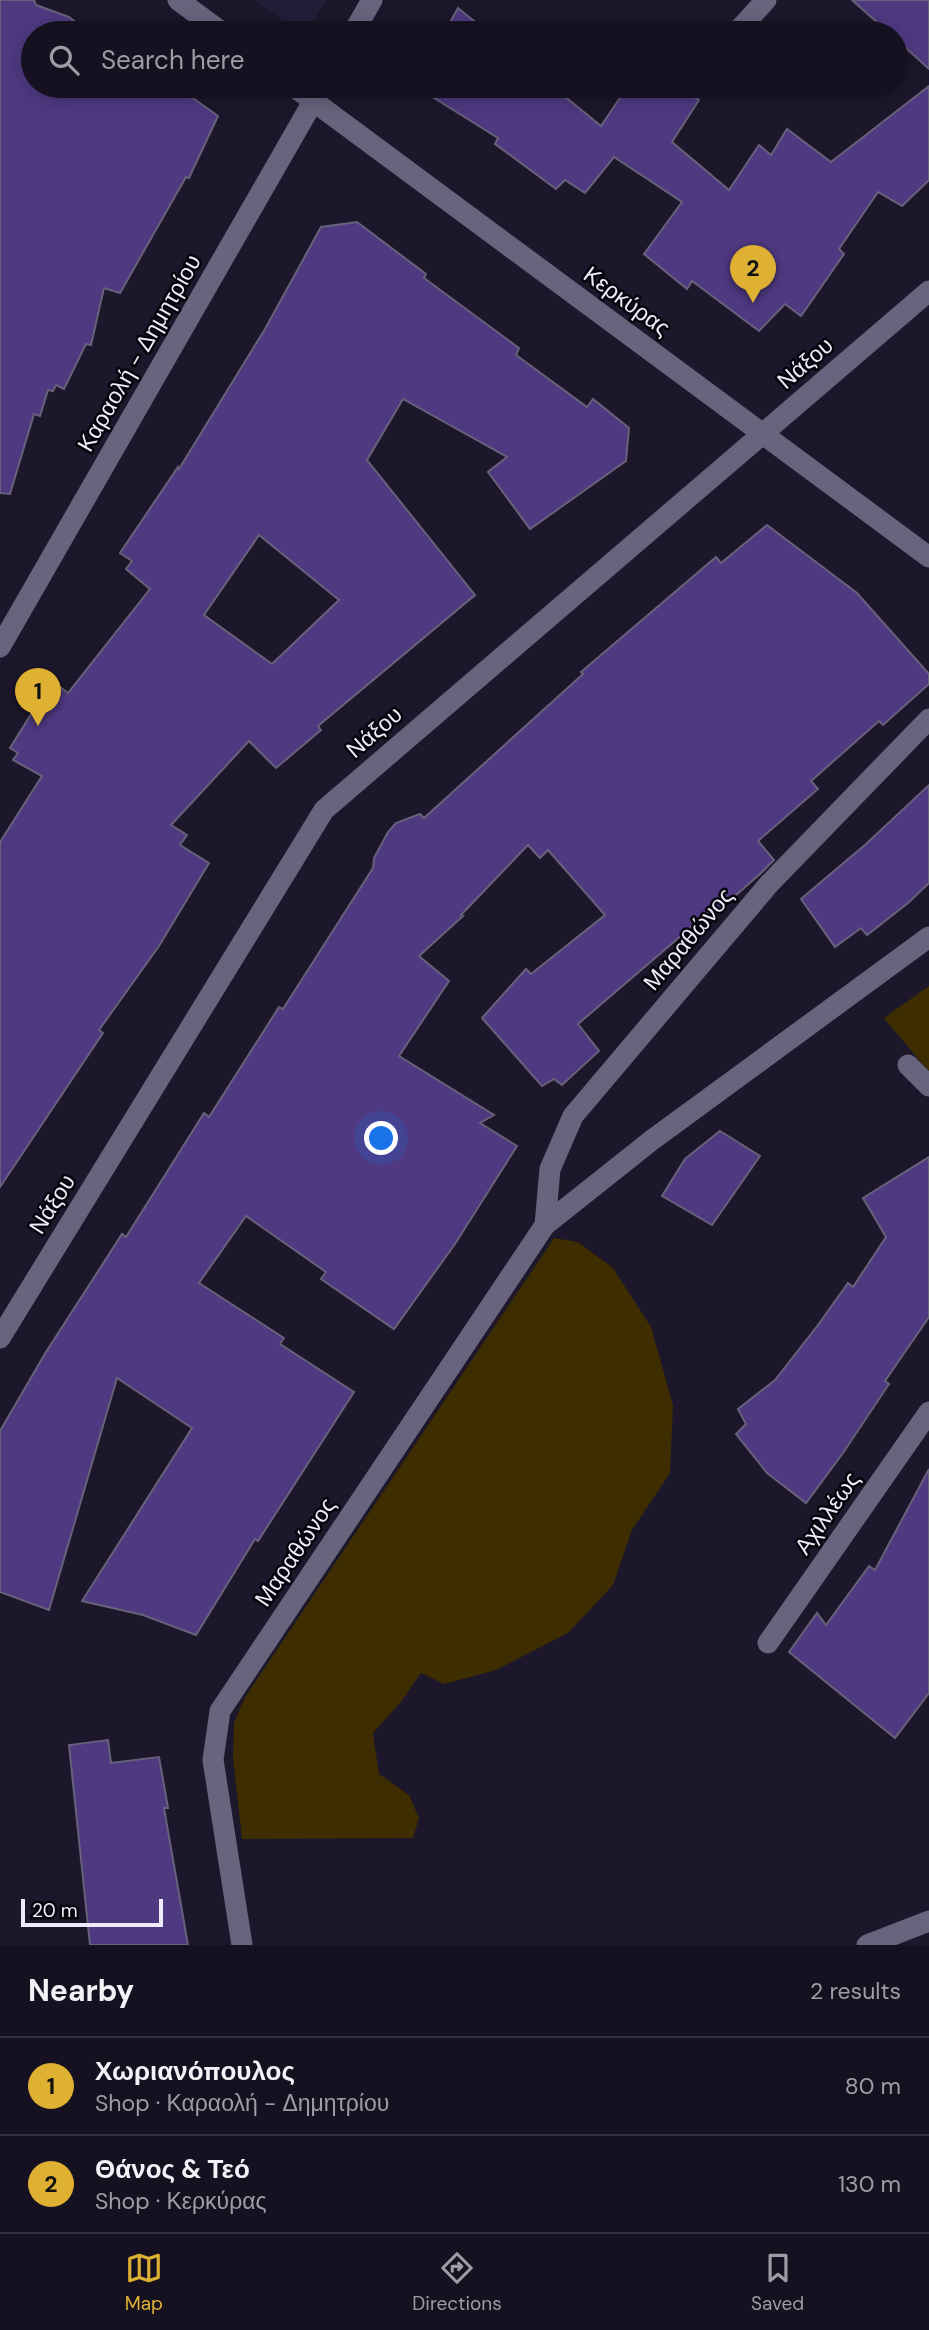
<!DOCTYPE html>
<meta charset="utf-8">
<style>
body{margin:0;font-family:"DM Sans",sans-serif;background:#221f2d;color:#f1f3f6}
.scale{position:absolute;left:21px;bottom:18px;width:142px;box-sizing:border-box;padding-left:7px;border:4px solid #eeebfa;border-top:0;font-size:19px;line-height:24px;white-space:nowrap;color:#eeebfa;-webkit-text-stroke:5px #06050c;paint-order:stroke}
.you{position:absolute;left:382px;top:1139px;width:24px;height:24px;margin:-18px;border:5px solid #fff;border-radius:50%;background:#1a73e8;box-shadow:0 0 0 10px #1a73e833}
.badge{display:grid;place-items:center;width:46px;height:46px;border-radius:50%;background:#deb133;color:#111;font-size:23px;font-weight:700}
.pin{position:absolute;translate:-50% -58px;filter:drop-shadow(0 2px 4px #0008)}
.pin::after{content:'';position:absolute;top:37px;width:24px;height:21px;background:inherit;clip-path:polygon(0 0,100% 0,50% 100%)}
.list{margin:0;padding:0;list-style:none}
h2{display:flex;justify-content:space-between;align-items:center;height:91px;margin:0;padding:0 28px;font-size:30px}
h2 small{font-size:23px;font-weight:400;color:#9d9da5}
.list li{display:grid;grid-template-columns:46px 1fr auto;gap:21px;align-items:center;box-sizing:border-box;height:98px;padding:0 28px;border-top:2px solid #34313e}
.list b{display:block;font-size:26px;white-space:nowrap}
.list p{margin:0;font-size:23px;white-space:nowrap;color:#9d9da5}
.list em{font-size:23px;font-style:normal;color:#9d9da5}
.icon{flex:none;width:38px;height:38px;fill:none;stroke:currentColor;stroke-width:2;stroke-linecap:round;stroke-linejoin:round}
.map{position:relative;flex:none;width:929px;height:1945px;overflow:hidden}
.search{position:absolute;background:#151120;box-shadow:0 4px 18px #0003;left:21px;right:21px;top:21px;height:77px;display:flex;align-items:center;gap:18px;box-sizing:border-box;padding:0 24px;border-radius:38px;color:#9d9da5;font-size:26px}
.sheet{height:287px;background:#151120}
nav{display:flex;justify-content:space-around;align-items:center;box-sizing:border-box;height:98px;border-top:2px solid #34313e;background:#151120;font-size:19px;color:#9d9da5}
nav a{display:grid;justify-items:center;gap:4px}
nav .on{color:#deb133}
.map>svg:first-child{display:block}
.built{fill:#241d38}
.green{fill:#3d2d00}
.building{fill:#4f3981;stroke:#67627a;stroke-width:2;fill-rule:evenodd}
.lines{fill:none;stroke-linecap:round;stroke-linejoin:round}
.minor{stroke:#69647d;stroke-width:21}
.labels{text-anchor:middle;dominant-baseline:central;stroke-width:5;stroke-linejoin:round;paint-order:stroke}
.street-label{font-size:23px;fill:#eeebfa;stroke:#06050c}
</style>
<div class="map">
<svg width="929" height="1945" viewBox="0 0 929 1945">
<rect width="100%" height="100%" fill="#1c172b"/>
<!-- built -->
<path class="built" d="M255,0H326L307,33H300Z"/>
<!-- green -->
<g class="green">
<path d="M929,986V1072L884,1018Z"/>
<path d="M554,1238L578,1242L613,1268L651,1327L673,1405L670,1473L632,1530L613,1585L568,1633L496,1670L444,1684L421,1673L401,1702L373,1733L379,1774L409,1795L419,1818L413,1838L242,1839L233,1758L234,1723L245,1697Z"/>
</g>
<!-- building -->
<g class="building">
<path d="M0,0H34L36,5L69,17L83,28L102,33H33V86H176L218,116L189,178L186,177L120,293L104,288L91,345L86,344L64,389L56,385L53,391L48,390L40,416L34,414L10,494L0,493Z"/>
<path d="M852,0H929V69L896,39V33H889Z"/>
<path d="M458,8L489,33H444Z"/>
<path d="M415,86H552L601,126L628,86H677L699,100L672,142L729,190L759,145L771,155L787,129L831,162L929,86V180L902,206L878,192L839,249L844,254L801,316L785,304L759,331L692,281L687,289L644,254L682,202L614,157L585,193L565,180L556,189L495,144L498,138Z"/>
<path d="M357,222L426,274L424,278L519,348L516,355L587,407L593,399L629,428L626,461L530,529L488,472L507,457L403,399L367,460L475,595L318,726L321,730L276,768L249,741L171,825L187,835L180,845L209,863L159,946L99,1030L103,1033L0,1187V842L42,776L13,760L18,753L10,748L48,687L56,693L60,687L68,693L150,589L126,569L132,561L120,553L178,467L179,469L265,329L321,227ZM259,535L339,600L272,664L204,615Z"/>
<path d="M767,525L857,593L929,674V684L883,725L879,721L811,781L818,789L758,841L774,860L760,874L713,915L710,911L578,1024L599,1051L562,1085L554,1079L542,1086L482,1018L526,969L531,974L605,915L548,850L540,858L528,845L461,915L463,916L419,956L449,981L399,1056L494,1115L480,1123L517,1146L455,1244L394,1329L321,1279L326,1272L246,1216L199,1283L284,1338L280,1344L354,1392L258,1541L255,1539L196,1635L143,1615L82,1601L192,1428L117,1378L49,1610L0,1592V1431L46,1352L122,1234L126,1237L204,1113L209,1117L279,1007L283,1009L373,868L374,858L388,832L396,823L420,814L424,818L583,674L581,672L716,557L721,563Z"/>
<path d="M929,785V883L908,903L867,935L861,928L835,947L801,899L866,844Z"/>
<path d="M720,1131L760,1156L712,1225L662,1196L685,1159Z"/>
<path d="M929,1157V1317L885,1381L889,1384L843,1453L806,1503L767,1473L736,1434L746,1424L738,1409L775,1380L818,1325L848,1283L853,1287L886,1237L863,1198Z"/>
<path d="M929,1469V1693L895,1738L789,1652L817,1613L826,1625L869,1566L875,1570Z"/>
<path d="M108,1740L111,1763L159,1757L168,1808H164L188,1945H90L69,1745Z"/>
</g>
<g class="lines">
<!-- minor -->
<g class="minor">
<path d="M178,0L223,33"/>
<path d="M353,33L372,0"/>
<path d="M736,33L766,0"/>
<path d="M293,86L929,557"/>
<path d="M0,647L322,86"/>
<path d="M908,1065L929,1086"/>
<path d="M545,1225L550,1169L573,1116L769,884L929,719"/>
<path d="M0,1338L324,810L929,291"/>
<path d="M768,1643L929,1412"/>
<path d="M242,1945L213,1760L220,1711L545,1225L652,1140L929,937"/>
<path d="M867,1945L929,1921"/>
</g>
</g>
<g class="labels">
<!-- street labels -->
<g class="street-label">
<text transform="translate(627 301) rotate(36)">Κερκύρας</text>
<text transform="translate(139 353) rotate(-60)">Καραολή - Δημητρίου</text>
<text transform="translate(805 363) rotate(-41)">Νάξου</text>
<text transform="translate(374 732) rotate(-41)">Νάξου</text>
<text transform="translate(688 939) rotate(-50)">Μαραθώνος</text>
<text transform="translate(52 1204) rotate(-58)">Νάξου</text>
<text transform="translate(827 1513) rotate(-55)">Αχιλλέως</text>
<text transform="translate(295 1552) rotate(-56)">Μαραθώνος</text>
</g>
</g>
</svg>
<div class="scale">20 m</div>
<div class="you"></div>
<div class="pin badge" style="left:38px;top:726px">1</div>
<div class="pin badge" style="left:753px;top:303px">2</div>
<div class="search"><svg class="icon" aria-label="search" viewBox="0 0 24 24"><circle cx="10" cy="10" r="6"/><path d="M15 15l6 6"/></svg>Search here</div>
</div>
<section class="sheet">
<h2>Nearby<small>2 results</small></h2>
<ul class="list">
<li><span class="badge">1</span><div><b>Χωριανόπουλος</b><p>Shop · Καραολή - Δημητρίου</p></div><em>80 m</em></li>
<li><span class="badge">2</span><div><b>Θάνος &amp; Τεό</b><p>Shop · Κερκύρας</p></div><em>130 m</em></li>
</ul>
</section>
<nav>
<a class="on"><svg class="icon" aria-label="map" viewBox="0 0 24 24"><path d="M3 6l6-2 6 2 6-2v14l-6 2-6-2-6 2zM9 4v14M15 6v14"/></svg>Map</a>
<a><svg class="icon" aria-label="directions" viewBox="0 0 24 24"><path d="M12 3l9 9-9 9-9-9zM9 14v-3h6M13 9l2 2-2 2"/></svg>Directions</a>
<a><svg class="icon" aria-label="saved" viewBox="0 0 24 24"><path d="M7 4h10v16l-5-4-5 4z"/></svg>Saved</a>
</nav>
